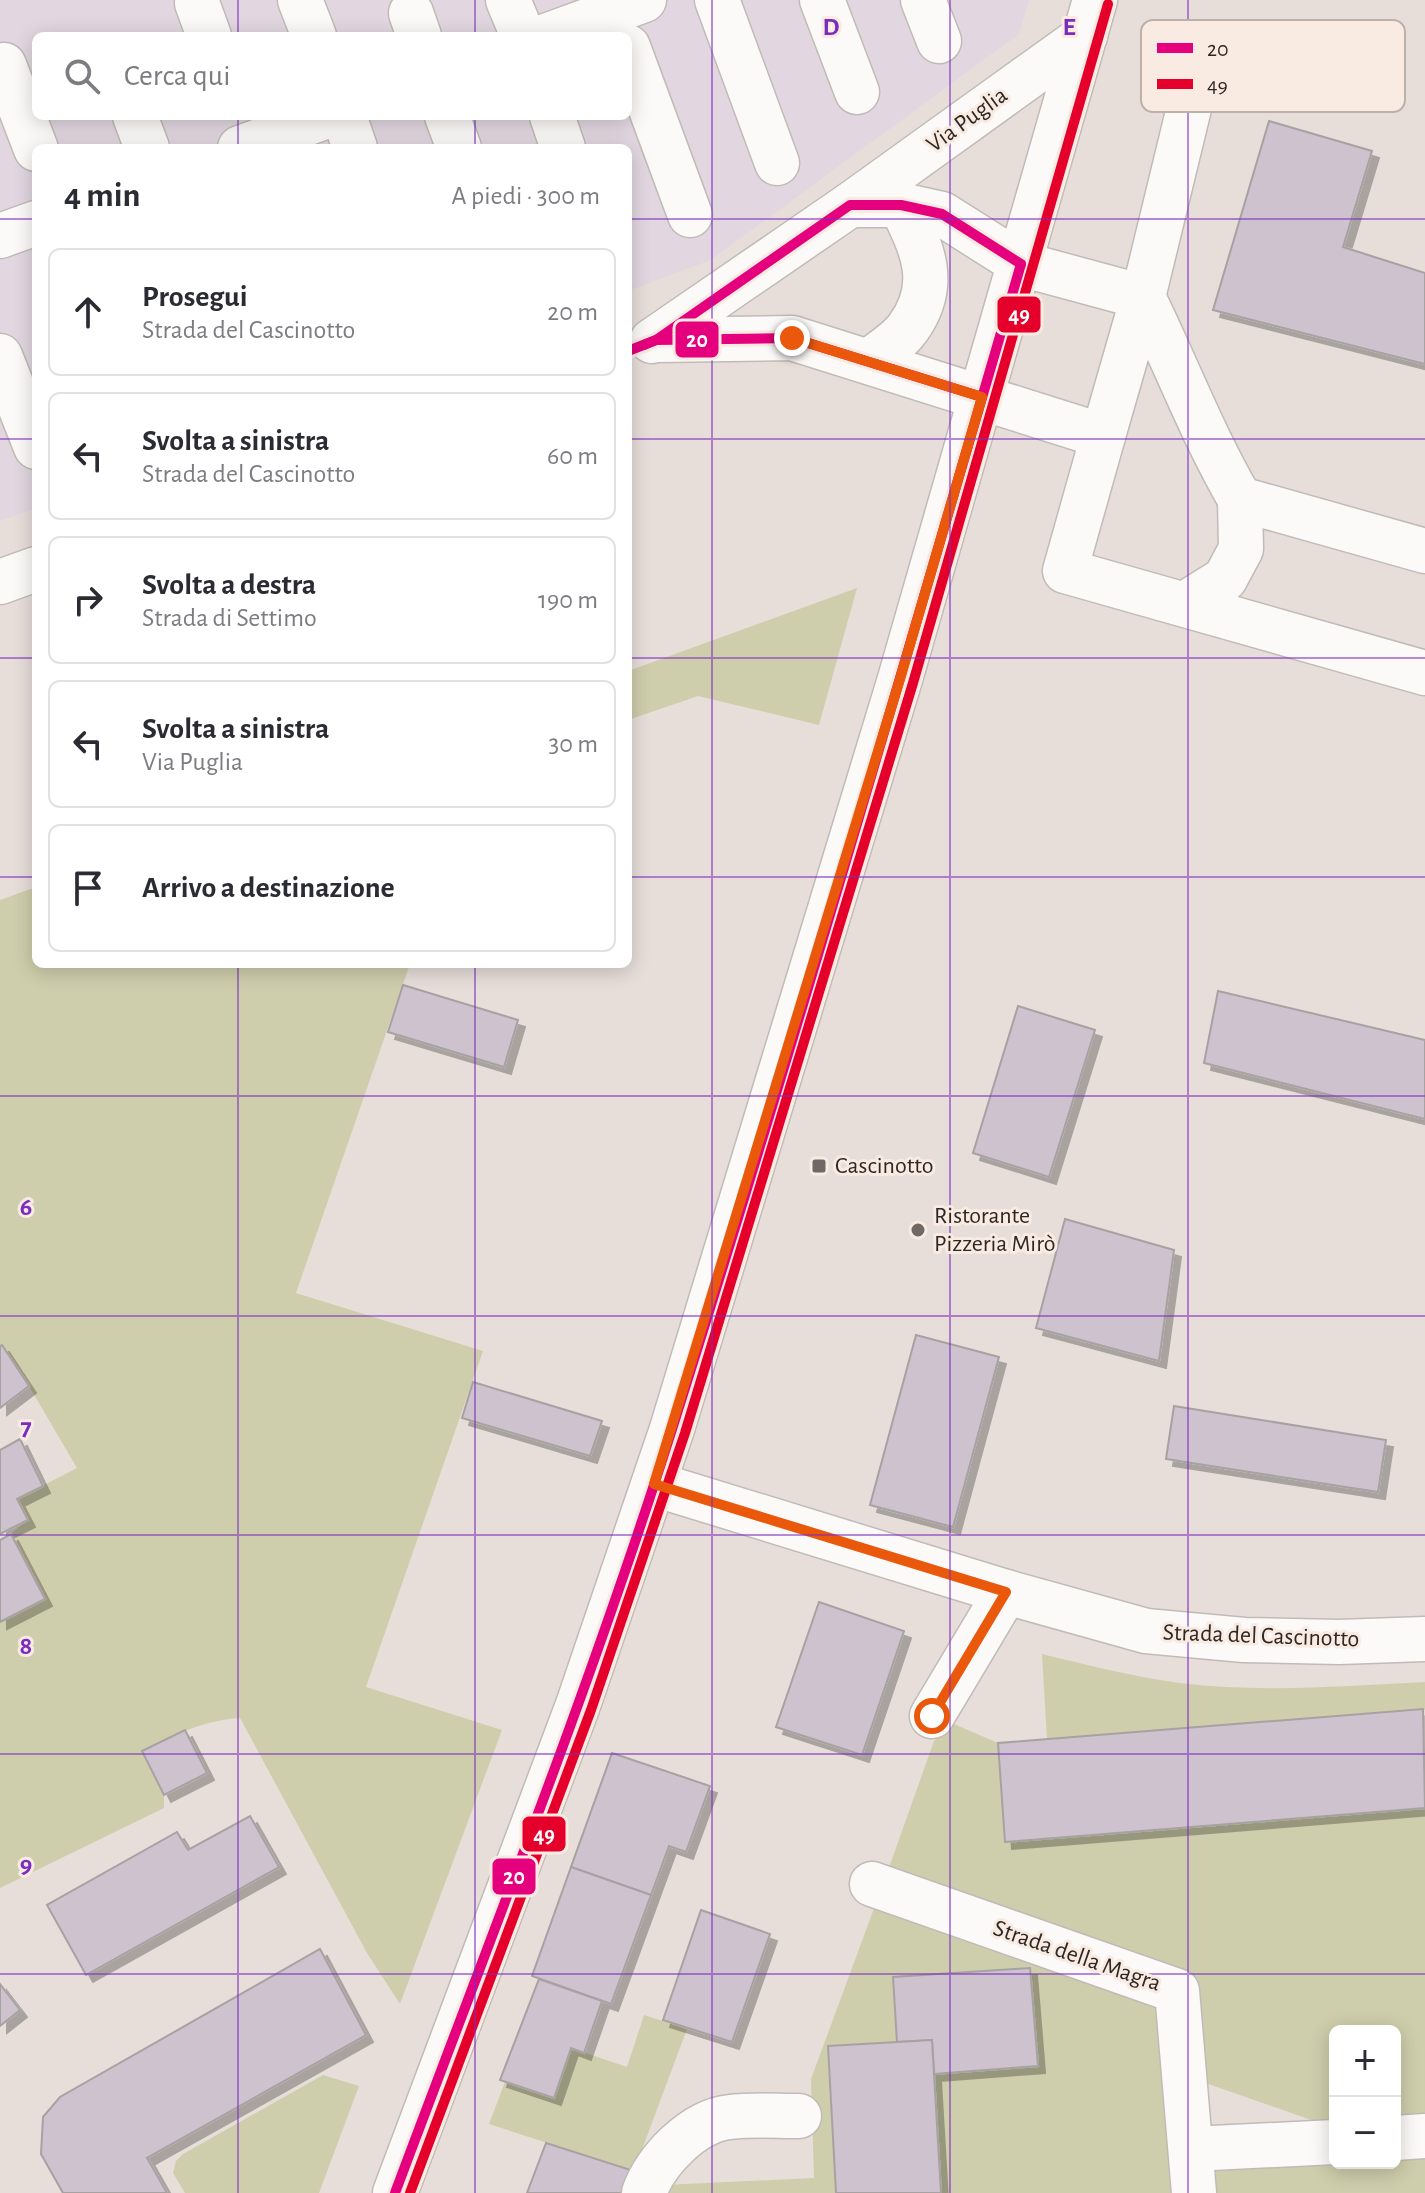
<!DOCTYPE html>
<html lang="it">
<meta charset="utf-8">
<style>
body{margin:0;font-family:"Alegreya Sans",sans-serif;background:#f2f2f3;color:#2b2b33}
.controls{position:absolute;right:24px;bottom:24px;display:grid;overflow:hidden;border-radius:12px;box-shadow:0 4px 20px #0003}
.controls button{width:72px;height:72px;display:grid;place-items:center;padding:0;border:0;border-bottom:2px solid #e1e1e2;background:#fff;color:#2b2b33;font:40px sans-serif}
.stop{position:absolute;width:24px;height:24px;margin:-18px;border:6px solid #ea580c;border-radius:50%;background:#fff}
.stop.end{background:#ea580c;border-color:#fff;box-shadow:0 2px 8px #0008}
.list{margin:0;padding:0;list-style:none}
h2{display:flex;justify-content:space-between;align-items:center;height:104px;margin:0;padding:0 32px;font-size:34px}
h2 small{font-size:26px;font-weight:400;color:#7c7c81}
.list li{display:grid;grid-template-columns:52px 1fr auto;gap:24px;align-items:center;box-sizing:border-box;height:128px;margin:0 16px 16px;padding:0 16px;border:2px solid #e1e1e2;border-radius:12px}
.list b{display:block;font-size:30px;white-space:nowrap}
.list p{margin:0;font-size:26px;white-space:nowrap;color:#7c7c81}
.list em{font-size:26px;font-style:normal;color:#7c7c81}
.icon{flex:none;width:44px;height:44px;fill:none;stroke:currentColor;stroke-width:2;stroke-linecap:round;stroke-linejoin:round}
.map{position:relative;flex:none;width:1425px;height:2193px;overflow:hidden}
.search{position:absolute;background:#fff;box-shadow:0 4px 20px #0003;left:32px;top:32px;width:600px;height:88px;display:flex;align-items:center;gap:20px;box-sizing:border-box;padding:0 28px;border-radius:12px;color:#7c7c81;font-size:30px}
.panel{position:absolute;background:#fff;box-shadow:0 4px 20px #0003;left:32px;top:144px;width:600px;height:824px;border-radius:12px}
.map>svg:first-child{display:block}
.industrial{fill:#e2d7e0;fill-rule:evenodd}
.green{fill:#ceceac}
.building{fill:#cdc2ce;stroke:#a7a2a2;stroke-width:2;filter:url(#shadow)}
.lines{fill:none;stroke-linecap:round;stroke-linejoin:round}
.minor-casing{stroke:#c1bbb7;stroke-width:47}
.major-casing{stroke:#c1bbb7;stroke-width:47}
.minor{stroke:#fbfaf9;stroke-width:44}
.major{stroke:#fbfaf9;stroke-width:44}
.bus-1-casing{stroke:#f9eae2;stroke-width:16}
.bus-2-casing{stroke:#f9eae2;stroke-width:16}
.bus-1{stroke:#e5007d;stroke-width:10}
.bus-2{stroke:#e4002b;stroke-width:10}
.route{stroke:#ea580c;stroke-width:10}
.grid{fill:none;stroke:#7b2cbf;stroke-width:2;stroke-opacity:0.55}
.poi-dot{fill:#6f6864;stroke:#f9eae2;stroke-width:3}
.labels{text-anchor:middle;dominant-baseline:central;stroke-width:6;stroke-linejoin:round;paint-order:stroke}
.street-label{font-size:24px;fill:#2e2825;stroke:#f9eae2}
.poi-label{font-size:24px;fill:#2e2825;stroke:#f9eae2;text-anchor:start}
.key{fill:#f9eae2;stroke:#bcb0a9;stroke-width:2}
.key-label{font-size:22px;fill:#2e2825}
.grid-label{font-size:26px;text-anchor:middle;font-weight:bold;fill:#7b2cbf;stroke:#f9eae2;stroke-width:6;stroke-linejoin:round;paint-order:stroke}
.line-badge{stroke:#f9eae2;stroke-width:3}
.badge-label{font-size:22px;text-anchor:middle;font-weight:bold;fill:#fff}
</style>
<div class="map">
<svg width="1425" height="2193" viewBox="0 0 1425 2193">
<defs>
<filter id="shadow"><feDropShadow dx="7" dy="7" stdDeviation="0" flood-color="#0004"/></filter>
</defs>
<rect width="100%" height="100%" fill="#e7deda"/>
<!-- industrial -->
<path class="industrial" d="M0,0H1029L1019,34L711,260L628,291V148H36V508L0,521ZM36,36H628V116H36Z"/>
<!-- green -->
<g class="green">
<path d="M857,588L819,725L698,696L628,720V671Z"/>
<path d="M36,887V964H410L296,1293L483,1351L366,1687L502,1730L400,2004L367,1953L240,1718C204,1720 174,1735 142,1751L164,1795V1808L0,1888V1622L45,1599L11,1534L27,1520L17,1499L77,1468L29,1386L2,1346H0V900Z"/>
<path d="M1042,1654C1088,1665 1134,1677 1180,1683C1261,1693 1344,1686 1425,1682V1710L1047,1739Z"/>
<path d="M954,1724L998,1743L1006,1842L1425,1808V2123L1395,2124V2031H1335L1334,2128L1197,2080L1188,1980L886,1876L934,1741Z"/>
<path d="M876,1903L1167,2002L1181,2193H941L934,2074L1037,2066L1030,1968L893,1977L897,2042L828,2046L836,2193H660L663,2185L814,2178L811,2079Z"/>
<path d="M644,2015L687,2029L634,2171L489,2124L505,2082L554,2096L571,2048L627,2067Z"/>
<path d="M323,2075L359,2086L319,2193H185L173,2173L176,2161L183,2154Z"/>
<path d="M1425,2149V2193H1209L1207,2164L1395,2163V2151Z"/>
</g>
<!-- building -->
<g class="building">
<path d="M1269,121L1372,151L1343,247L1425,273V364L1213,310Z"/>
<path d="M403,985L518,1020L504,1067L388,1032Z"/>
<path d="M1218,991L1425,1040V1119L1204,1063Z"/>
<path d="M1018,1006L1095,1030L1049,1177L973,1153Z"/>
<path d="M1065,1219L1174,1250L1159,1361L1036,1328Z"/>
<path d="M916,1335L999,1357L953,1527L870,1505Z"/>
<path d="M2,1345L29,1386L0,1408V1346Z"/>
<path d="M473,1382L602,1421L590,1456L462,1418Z"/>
<path d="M1174,1406L1386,1440L1378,1492L1166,1459Z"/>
<path d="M20,1439L43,1486L17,1499L28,1520L0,1534V1450Z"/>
<path d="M11,1534L45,1599L0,1622V1540Z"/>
<path d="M819,1602L904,1631L862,1755L776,1727Z"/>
<path d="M1423,1709L1425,1808L1005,1842L998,1743Z"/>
<path d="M185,1730L207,1773L164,1795L142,1751Z"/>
<path d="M612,1753L710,1786L686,1852L669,1846L651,1895L571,1867Z"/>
<path d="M250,1816L279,1867L86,1975L47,1905L177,1832L188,1850Z"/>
<path d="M571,1867L651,1895L611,2004L532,1976Z"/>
<path d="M701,1910L770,1934L732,2042L663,2020Z"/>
<path d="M320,1949L366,2035L147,2158L167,2193H63L41,2154L43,2117L60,2097Z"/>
<path d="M1030,1968L1038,2066L934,2074L932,2040L897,2042L893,1977Z"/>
<path d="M539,1979L602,2001L584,2053L571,2048L554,2098L500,2080Z"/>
<path d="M0,1984L20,2010L0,2026Z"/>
<path d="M932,2040L941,2193H836L828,2046Z"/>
<path d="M546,2143L634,2171L625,2193H527Z"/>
</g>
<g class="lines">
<defs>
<g id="minor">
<path d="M300,0L314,36"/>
<path d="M508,0L523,36"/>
<path d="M717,0L777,163"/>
<path d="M822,0L857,92"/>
<path d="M923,0L939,41"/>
<path d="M197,3L209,36"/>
<path d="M411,13L419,36"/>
<path d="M546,36L644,0"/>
<path d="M628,47L690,215"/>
<path d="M4,65L36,149"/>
<path d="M135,116L147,148"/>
<path d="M344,116L355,148"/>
<path d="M447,116L459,148"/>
<path d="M552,116L563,148"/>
<path d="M240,148L327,116"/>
<path d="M850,205H901L942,214L1021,264L1143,297C1176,364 1202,434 1240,499L1425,551"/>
<path d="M0,236L36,223"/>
<path d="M656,340L792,338L1103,436L1065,571L1425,673"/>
<path d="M652,341L850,205L1085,36"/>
<path d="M0,356L36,447"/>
<path d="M869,361C882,351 899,341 908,328C940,284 922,248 901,205"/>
<path d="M1103,436L1143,297L1190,104"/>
<path d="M0,582L36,569"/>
<path d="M1185,604L1225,579L1241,549L1240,499"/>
<path d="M654,1484L1006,1592L1146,1631L1244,1640L1339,1642L1425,1639"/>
<path d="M932,1716L1006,1592"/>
<path d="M872,1884L1177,1991L1194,2193"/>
<path d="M1395,2138L1425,2136"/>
<path d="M1191,2149L1335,2142"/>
<path d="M644,2193C656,2160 693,2121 730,2117C752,2114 777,2116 799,2116"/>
</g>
<path id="major" d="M395,2193L578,1705L672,1429L900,679L1095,0"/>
</defs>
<!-- minor casing -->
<use href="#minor" class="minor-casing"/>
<!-- major casing -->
<use href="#major" class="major-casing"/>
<!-- minor -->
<use href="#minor" class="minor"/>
<!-- major -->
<use href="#major" class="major"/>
<defs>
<g id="bus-1">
<path d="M644,345L656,340L792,338L982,397"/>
<path d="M628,351L656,340L850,205H901L942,214L1021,264"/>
<path d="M395,2193C490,1939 591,1685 673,1426C795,1041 908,652 1021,264"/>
</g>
<path id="bus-2" d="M410,2193L591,1710L685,1433L913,683L1108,4"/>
</defs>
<!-- bus-1 casing -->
<use href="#bus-1" class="bus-1-casing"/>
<!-- bus-2 casing -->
<use href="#bus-2" class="bus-2-casing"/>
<!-- bus-1 -->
<use href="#bus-1" class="bus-1"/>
<!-- bus-2 -->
<use href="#bus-2" class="bus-2"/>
</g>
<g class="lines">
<!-- route -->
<path class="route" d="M792,338L982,397L900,679L654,1484L1006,1592L932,1716"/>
</g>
<!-- grid -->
<path class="grid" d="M238,0V36M475,0V36M712,0V2193M950,0V2193M1188,0V2193M238,116V148M475,116V148M0,219H36M628,219H1425M0,439H36M628,439H1425M0,658H36M628,658H1425M0,877H36M628,877H1425M238,964V2193M475,964V2193M0,1096H1425M0,1316H1425M0,1535H1425M0,1754H1425M0,1974H1425"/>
<!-- markers -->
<g class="poi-dot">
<rect x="811" y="1158" width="16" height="16" rx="4"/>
<circle cx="918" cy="1230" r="8"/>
</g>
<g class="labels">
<!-- street labels -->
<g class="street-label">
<text transform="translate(967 120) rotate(-36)">Via Puglia</text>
<text transform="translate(1261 1636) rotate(2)">Strada del Cascinotto</text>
<text transform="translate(1077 1956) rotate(19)">Strada della Magra</text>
</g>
<!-- poi labels -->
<g class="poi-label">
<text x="835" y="1166">Cascinotto</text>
<text x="934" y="1216">Ristorante<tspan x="934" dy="28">Pizzeria Mirò</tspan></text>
</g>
</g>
<!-- legend -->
<rect x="1141" y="20" width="264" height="92" rx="12" class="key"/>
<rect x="1157" y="43" width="36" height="10" fill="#e5007d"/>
<rect x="1157" y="79" width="36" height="10" fill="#e4002b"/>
<g class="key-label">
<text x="1207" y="56">20</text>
<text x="1207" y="92">49</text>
</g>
<g class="grid-label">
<text x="831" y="35">D</text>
<text x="1069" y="35">E</text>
<text x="26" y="1215">6</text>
<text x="26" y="1435">7</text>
<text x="26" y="1654">8</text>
<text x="26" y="1873">9</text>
</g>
<g class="line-badge">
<rect x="996" y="295" width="46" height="39" rx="8" fill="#e4002b"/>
<rect x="674" y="320" width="46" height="39" rx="8" fill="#e5007d"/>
<rect x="521" y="1815" width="46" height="38" rx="8" fill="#e4002b"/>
<rect x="491" y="1857" width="46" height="39" rx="8" fill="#e5007d"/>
</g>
<g class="badge-label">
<text x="1019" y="322">49</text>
<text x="697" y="347">20</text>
<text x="544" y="1842">49</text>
<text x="514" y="1884">20</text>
</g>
</svg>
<div class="controls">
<button>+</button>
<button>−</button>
</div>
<div class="stop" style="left:932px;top:1716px"></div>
<div class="stop end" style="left:792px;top:338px"></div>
<div class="search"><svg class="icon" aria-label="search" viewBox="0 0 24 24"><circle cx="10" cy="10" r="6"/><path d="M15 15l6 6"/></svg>Cerca qui</div>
<section class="panel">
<h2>4 min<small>A piedi · 300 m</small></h2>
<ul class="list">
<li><svg class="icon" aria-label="ahead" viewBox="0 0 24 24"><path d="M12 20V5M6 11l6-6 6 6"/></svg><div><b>Prosegui</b><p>Strada del Cascinotto</p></div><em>20 m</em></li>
<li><svg class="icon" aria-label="left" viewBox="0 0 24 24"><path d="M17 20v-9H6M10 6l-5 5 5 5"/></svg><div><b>Svolta a sinistra</b><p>Strada del Cascinotto</p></div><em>60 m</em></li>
<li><svg class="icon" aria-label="right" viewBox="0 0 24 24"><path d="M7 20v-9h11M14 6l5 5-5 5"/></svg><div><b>Svolta a destra</b><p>Strada di Settimo</p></div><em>190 m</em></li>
<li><svg class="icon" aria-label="left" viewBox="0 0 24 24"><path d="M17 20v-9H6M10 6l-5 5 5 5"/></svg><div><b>Svolta a sinistra</b><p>Via Puglia</p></div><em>30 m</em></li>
<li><svg class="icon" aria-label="arrive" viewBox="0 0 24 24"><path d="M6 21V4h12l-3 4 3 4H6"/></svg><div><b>Arrivo a destinazione</b></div></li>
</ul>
</section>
</div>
